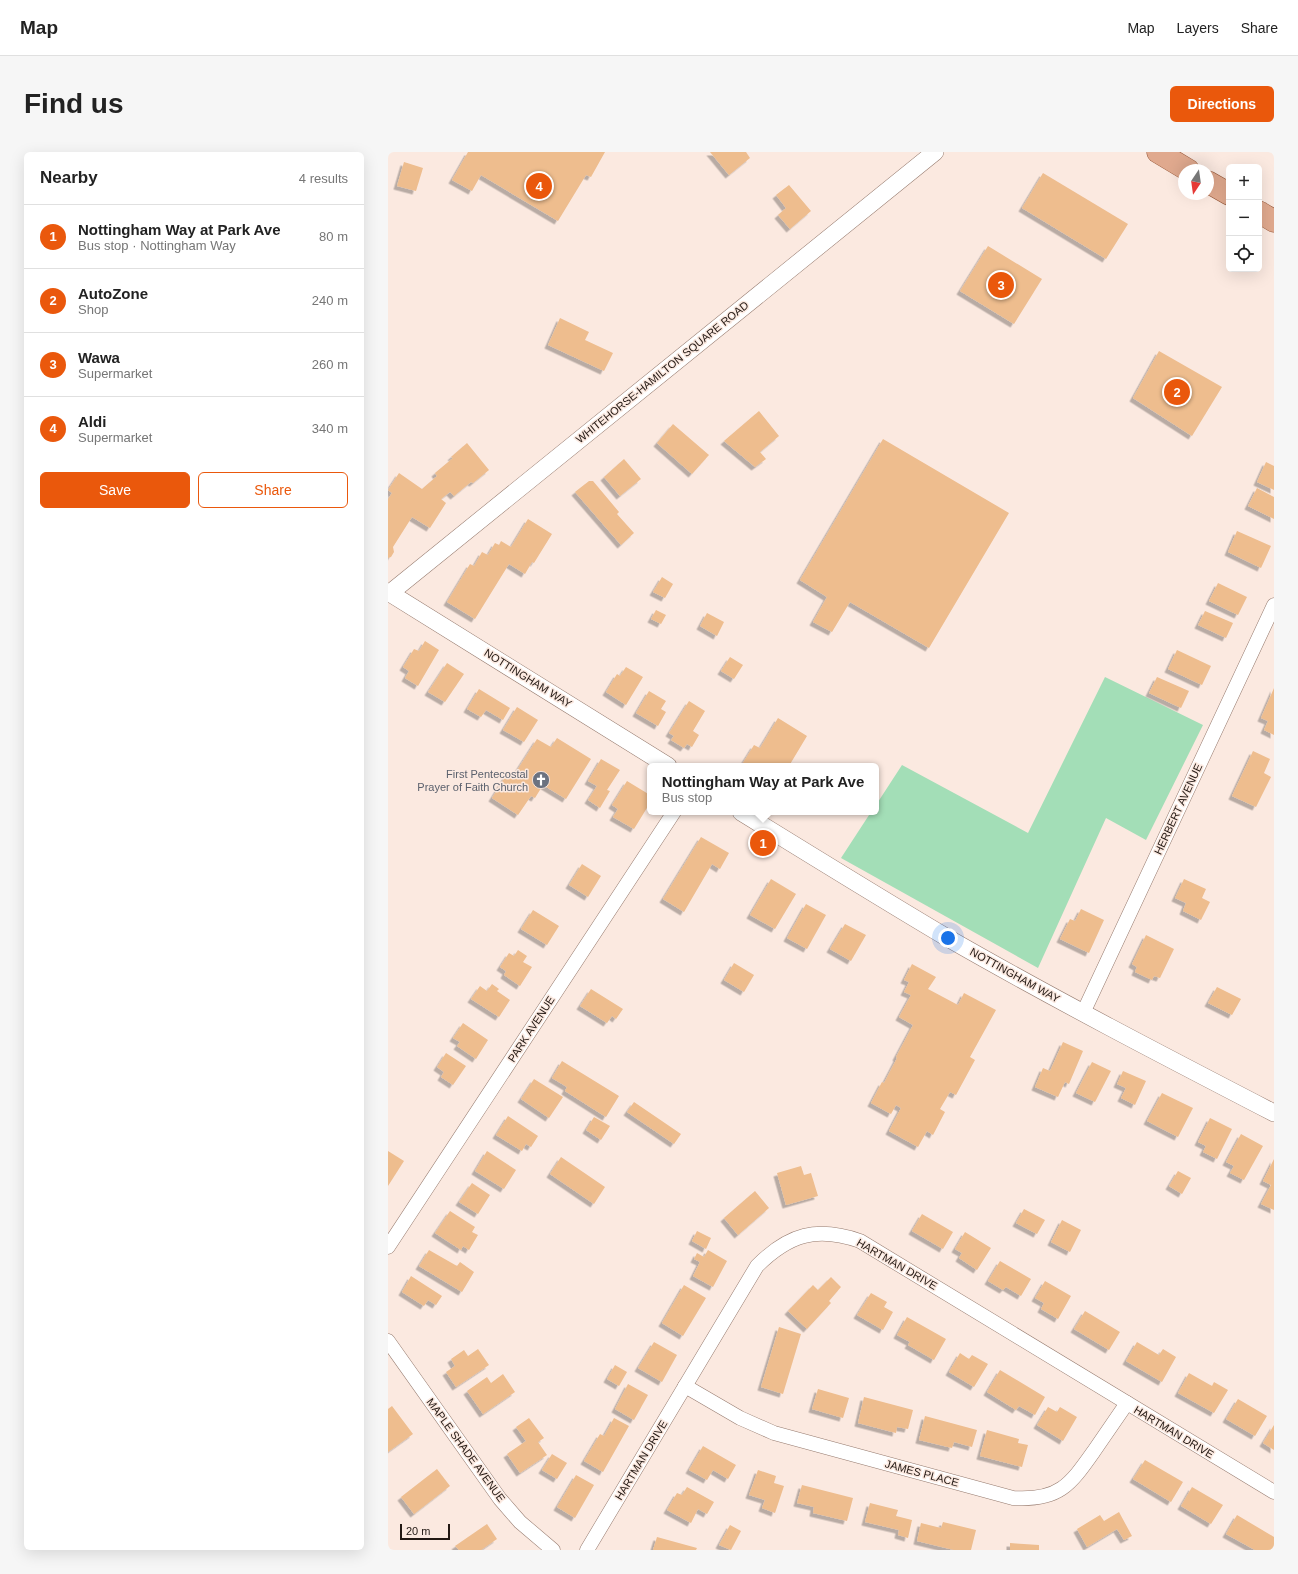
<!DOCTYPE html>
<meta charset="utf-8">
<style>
body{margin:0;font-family:Helvetica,sans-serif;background:#f6f6f6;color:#222}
.controls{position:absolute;right:12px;top:12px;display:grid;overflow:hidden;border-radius:6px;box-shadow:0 4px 16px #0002}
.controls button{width:36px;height:36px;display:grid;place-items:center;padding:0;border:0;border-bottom:1px solid #e0e0e0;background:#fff;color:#222;font:20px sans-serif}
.compass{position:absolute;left:790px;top:12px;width:36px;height:36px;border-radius:50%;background:#fff;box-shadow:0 4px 16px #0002;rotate:193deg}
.scale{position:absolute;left:12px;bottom:10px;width:50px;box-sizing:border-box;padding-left:4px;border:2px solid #221813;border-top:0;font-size:11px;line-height:14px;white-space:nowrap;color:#221813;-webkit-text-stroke:3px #fbe9e0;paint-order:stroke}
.you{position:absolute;left:560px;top:786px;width:14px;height:14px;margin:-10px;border:3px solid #fff;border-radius:50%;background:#1a73e8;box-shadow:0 0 0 6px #1a73e833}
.badge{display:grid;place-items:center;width:26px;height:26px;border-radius:50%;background:#ea580c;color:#fff;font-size:13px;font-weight:700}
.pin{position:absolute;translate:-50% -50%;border:2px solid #fff;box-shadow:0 1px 4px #0006}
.popup{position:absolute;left:259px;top:611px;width:232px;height:52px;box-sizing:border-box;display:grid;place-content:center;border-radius:6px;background:#fff;filter:drop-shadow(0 1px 3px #0005);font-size:13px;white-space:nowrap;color:#767676}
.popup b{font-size:15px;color:#222}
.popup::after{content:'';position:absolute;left:50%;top:100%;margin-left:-8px;border:8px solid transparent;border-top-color:#fff}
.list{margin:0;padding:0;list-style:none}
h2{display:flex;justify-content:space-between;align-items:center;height:52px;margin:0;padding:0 16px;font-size:17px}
h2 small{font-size:13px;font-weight:400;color:#767676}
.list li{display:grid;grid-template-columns:26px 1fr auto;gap:12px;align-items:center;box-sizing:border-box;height:64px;padding:0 16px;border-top:1px solid #e0e0e0}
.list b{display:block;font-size:15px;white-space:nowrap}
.list p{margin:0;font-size:13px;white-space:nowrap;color:#767676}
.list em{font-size:13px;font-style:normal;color:#767676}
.actions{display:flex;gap:8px;padding:12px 16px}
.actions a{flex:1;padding:9px 0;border:1px solid #ea580c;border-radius:6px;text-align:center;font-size:14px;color:#ea580c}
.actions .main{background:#ea580c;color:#fff}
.icon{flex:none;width:22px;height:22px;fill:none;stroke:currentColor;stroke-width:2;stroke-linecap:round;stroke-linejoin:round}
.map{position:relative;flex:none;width:886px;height:1398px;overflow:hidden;border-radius:6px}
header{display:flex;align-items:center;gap:24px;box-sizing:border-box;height:56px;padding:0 20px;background:#fff;border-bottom:1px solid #e0e0e0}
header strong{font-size:19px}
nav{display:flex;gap:22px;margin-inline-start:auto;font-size:14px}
.intro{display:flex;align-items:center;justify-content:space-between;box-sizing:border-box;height:96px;padding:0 24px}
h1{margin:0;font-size:28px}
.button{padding:10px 18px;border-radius:6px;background:#ea580c;color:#fff;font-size:14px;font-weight:700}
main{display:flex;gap:24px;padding:0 24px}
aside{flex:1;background:#fff;border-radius:6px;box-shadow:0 4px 16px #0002}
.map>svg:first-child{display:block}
.green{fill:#a3deb7}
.building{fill:#eebd8e;filter:url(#shadow)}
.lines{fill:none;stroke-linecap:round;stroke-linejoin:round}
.minor-casing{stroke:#967b6f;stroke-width:15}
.tertiary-casing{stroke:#967b6f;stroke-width:18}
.primary-casing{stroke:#905132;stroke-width:23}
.minor{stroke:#fff;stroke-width:14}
.tertiary{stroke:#fff;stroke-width:17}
.primary{stroke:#e0a98e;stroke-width:22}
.labels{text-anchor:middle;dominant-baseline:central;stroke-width:3;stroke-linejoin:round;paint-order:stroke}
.street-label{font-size:11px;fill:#221813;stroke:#fbe9e0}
.worship-label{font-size:11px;fill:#5b616d;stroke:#fbe9e0;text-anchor:end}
</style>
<header>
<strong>Map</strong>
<nav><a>Map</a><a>Layers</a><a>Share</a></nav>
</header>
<div class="intro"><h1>Find us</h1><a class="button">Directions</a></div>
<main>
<aside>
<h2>Nearby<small>4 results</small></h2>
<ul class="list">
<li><span class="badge">1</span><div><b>Nottingham Way at Park Ave</b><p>Bus stop · Nottingham Way</p></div><em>80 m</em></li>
<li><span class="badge">2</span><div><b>AutoZone</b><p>Shop</p></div><em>240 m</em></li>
<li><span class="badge">3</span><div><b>Wawa</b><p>Supermarket</p></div><em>260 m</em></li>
<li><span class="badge">4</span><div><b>Aldi</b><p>Supermarket</p></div><em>340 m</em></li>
</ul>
<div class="actions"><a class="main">Save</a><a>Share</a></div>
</aside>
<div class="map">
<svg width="886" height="1398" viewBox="0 0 886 1398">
<defs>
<filter id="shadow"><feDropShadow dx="-3.5" dy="3.5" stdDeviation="0" flood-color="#0004"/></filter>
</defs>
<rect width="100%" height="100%" fill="#fbe9e0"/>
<!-- green -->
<path class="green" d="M717,525L815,573L758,688L718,666L650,816L453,706L483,660H488V653L514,613L640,681Z"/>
<!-- building -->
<g class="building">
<path d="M80,0H217L203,25L198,23L170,69L93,23L84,39L64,28Z"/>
<path d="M322,0H358L362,6L341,23Z"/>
<path d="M16,10L35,16L28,39L9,34Z"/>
<path d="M655,21L740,72L718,107L634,56Z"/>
<path d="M401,33L423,59L402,77L390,63L398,56L388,43Z"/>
<path d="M600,94L654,127L626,172L572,139Z"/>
<path d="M172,166L201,180L197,188L225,201L216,219L160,193Z"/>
<path d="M771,199L834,235L804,284L745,246Z"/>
<path d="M371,259L391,284L372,300L378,307L367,315L336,289Z"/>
<path d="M285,272L321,303L304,322L269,291Z"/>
<path d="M495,287L621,361L541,496L462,450L444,480L425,470L439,445L412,428Z"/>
<path d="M79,291L101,318L85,331L83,330L66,344L62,340L53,347L58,351L42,376L24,365L5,395L6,400L3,405L0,406V347L4,341L0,338L11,321L34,337L49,324L47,321L65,306L63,305Z"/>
<path d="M236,307L253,327L232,344L216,325Z"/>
<path d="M878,310L886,314V338L869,330Z"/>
<path d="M201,329H205L231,360L229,362L246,381L233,393L187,340Z"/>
<path d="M869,336L886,345V367L860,354Z"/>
<path d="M140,367L164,382L146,411L144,410L137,422L121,412L87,467L59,450L82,412L86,414L94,400L100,403L107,391L111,393L113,389L123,395Z"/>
<path d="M849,379L883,394L873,416L840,400Z"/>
<path d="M274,425L285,432L277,446L265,440Z"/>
<path d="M830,431L859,445L850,463L821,449Z"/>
<path d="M268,458L278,463L273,472L263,467Z"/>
<path d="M817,459L845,471L838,486L810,473Z"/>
<path d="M319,461L336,470L329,484L312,474Z"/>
<path d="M37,489L51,498L30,534L17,526L21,519L15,515L26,497L31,499Z"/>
<path d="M789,498L823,514L814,533L780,517Z"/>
<path d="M342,505L355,513L346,527L333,519Z"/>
<path d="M59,511L76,522L57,550L40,540Z"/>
<path d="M238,515L255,525L238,553L218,540L229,522L232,524Z"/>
<path d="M769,525L801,539L793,556L761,541Z"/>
<path d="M886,536V583L876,578L880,569L873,566Z"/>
<path d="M91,537L122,556L115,568L98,558L93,565L79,557Z"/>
<path d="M261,539L278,549L273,557L278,560L270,574L248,561Z"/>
<path d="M301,549L317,559L305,579L311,583L304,595L299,592L296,596L283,588L286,584L281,581Z"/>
<path d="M129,555L150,568L136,590L115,578Z"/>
<path d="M390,566L419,584L401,614H353L366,593L372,596Z"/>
<path d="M169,586L203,607L178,647L155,633L147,646L143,644L130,663L104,646L120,620L126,623L149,587L163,595Z"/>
<path d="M865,599L882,607L876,621L883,625L868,655L844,644Z"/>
<path d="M213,607L232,618L219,638L222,639L212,656L200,648L209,634L200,629Z"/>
<path d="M239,629L262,643V651L246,677L225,665L230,657L224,653Z"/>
<path d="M313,685L341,701L332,717L324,712L296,760L275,747Z"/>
<path d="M194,712L213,724L200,745L181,733Z"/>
<path d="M383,727L408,742L387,777L362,763Z"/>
<path d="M796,727L818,737L814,746L822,750L813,768L795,759L798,751L787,746Z"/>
<path d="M418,752L438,763L419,797L399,786Z"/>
<path d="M693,757L716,768L701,801L672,787L682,767L687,769Z"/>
<path d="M145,758L171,774L159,793L133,777Z"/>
<path d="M457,772L478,783L463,809L442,797Z"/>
<path d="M758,783L786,797L772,826L766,824L764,828L747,820L749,815L744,812Z"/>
<path d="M130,798L139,804L135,810L144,815L132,834L116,823L118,819L112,815L121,801L126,804Z"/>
<path d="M346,811L366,823L356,840L336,828Z"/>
<path d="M524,812L548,825L540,837L570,853L576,841L608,858L582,905L587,908L568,943L562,940L552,957L557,960L545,983L539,979L530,995L501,979L513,956L508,953L503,962L483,951L494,930L496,931L509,906L508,905L525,873L511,865L523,843L516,840L521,830L516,828Z"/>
<path d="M104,832L111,837L109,839L122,848L111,865L83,847L92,834L99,839Z"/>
<path d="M829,835L853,847L844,863L820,851Z"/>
<path d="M203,837L235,857L228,867L224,864L219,871L192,854Z"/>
<path d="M75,871L100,888L88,907L69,894L72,890L65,886Z"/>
<path d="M675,890L695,899L681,932L677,930L670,945L647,935L655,916L662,919Z"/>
<path d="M58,901L78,914L65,933L53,925L56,920L49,915Z"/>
<path d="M174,909L231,944L218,965L177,939L179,935L164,926Z"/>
<path d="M704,910L723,919L707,950L688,941Z"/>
<path d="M735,919L758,929L747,953L733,946L738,936L729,932Z"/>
<path d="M146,927L175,945L161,966L133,947Z"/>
<path d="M774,941L805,956L790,985L759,969Z"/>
<path d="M246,950L293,982L286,992L239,960Z"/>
<path d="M120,964L150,984L143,995L138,992L134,999L108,983Z"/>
<path d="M206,965L222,974L213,988L198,978Z"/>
<path d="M822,966L844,977L829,1007L815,1000L818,994L810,990Z"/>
<path d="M853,982L875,994L856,1028L842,1021L846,1014L838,1010Z"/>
<path d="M0,999L16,1009L0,1034Z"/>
<path d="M99,999L128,1018L116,1037L87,1019Z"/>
<path d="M173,1005L217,1035L206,1052L162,1022Z"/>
<path d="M886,1007V1058L873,1052L883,1033L875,1029Z"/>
<path d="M413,1014L416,1023L423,1021L430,1044L398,1053L389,1021Z"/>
<path d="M790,1019L803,1026L794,1042L781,1034Z"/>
<path d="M84,1031L102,1043L90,1062L71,1050Z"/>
<path d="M367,1039L381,1056L350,1083L336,1066Z"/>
<path d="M636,1057L657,1068L649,1082L628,1071Z"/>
<path d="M62,1059L87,1075L84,1080L90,1083L81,1098L75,1094L73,1098L47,1081Z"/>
<path d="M534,1062L565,1080L555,1097L524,1079Z"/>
<path d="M674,1068L693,1078L682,1100L663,1090Z"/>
<path d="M309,1079L323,1086L318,1097L304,1089Z"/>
<path d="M577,1080L603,1096L589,1118L571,1106L574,1101L567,1097Z"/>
<path d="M41,1098L69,1114L72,1110L86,1120L74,1140L31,1114Z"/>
<path d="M320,1098L339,1109L325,1135L305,1124L312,1110L306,1107L309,1101L316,1105Z"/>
<path d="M612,1109L643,1127L633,1144L618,1135L615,1138L600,1129Z"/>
<path d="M23,1124L54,1144L48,1153L40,1148L36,1154L14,1140Z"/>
<path d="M443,1125L453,1135L441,1149L443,1151L419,1177L400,1159L425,1133L430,1138Z"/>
<path d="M657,1129L683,1144L670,1167L653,1157L656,1151L647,1146Z"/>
<path d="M296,1133L318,1146L295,1184L274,1171Z"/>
<path d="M483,1141L499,1150L496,1155L505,1160L495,1178L469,1163Z"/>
<path d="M697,1159L732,1180L721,1198L686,1177Z"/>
<path d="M519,1165L558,1187L546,1208L520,1193L522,1190L509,1183Z"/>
<path d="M391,1175L413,1182L395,1242L373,1235Z"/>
<path d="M266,1190L289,1203L274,1230L250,1216Z"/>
<path d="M749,1190L771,1203L775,1197L788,1205L774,1230L738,1209Z"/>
<path d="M90,1197L101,1213L68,1235L58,1220L67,1214L63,1207L76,1198L80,1204Z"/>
<path d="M572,1201L581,1207L584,1203L600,1212L586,1235L561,1220Z"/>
<path d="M227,1213L239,1220L231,1234L219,1227Z"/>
<path d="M612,1218L657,1245L647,1263L631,1254L628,1258L599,1240Z"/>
<path d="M801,1221L824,1234L826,1230L840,1238L826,1261L790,1241Z"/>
<path d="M115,1222L127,1240L95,1262L79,1239L99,1225L103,1231Z"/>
<path d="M240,1232L260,1243L246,1268L227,1257Z"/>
<path d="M430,1237L461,1246L455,1266L424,1257Z"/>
<path d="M476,1245L525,1258L520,1277L509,1275L508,1281L470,1271Z"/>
<path d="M850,1247L879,1264L867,1284L838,1267Z"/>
<path d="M4,1254L25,1282L0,1300V1257Z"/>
<path d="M660,1255L669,1260L672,1255L689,1265L675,1289L649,1273Z"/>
<path d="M537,1264L589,1278L584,1295L566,1290L564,1296L531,1288Z"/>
<path d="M141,1266L156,1286L150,1290L159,1303L132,1321L119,1302L138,1289L128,1275Z"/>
<path d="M226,1266L241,1274L215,1320L196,1309L212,1282L216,1284Z"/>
<path d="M886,1273V1298L875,1291Z"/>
<path d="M599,1278L631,1287L630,1291L640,1293L634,1315L592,1304Z"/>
<path d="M315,1294L348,1313L340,1327L325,1318L319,1328L301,1318Z"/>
<path d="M164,1302L179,1311L169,1327L154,1318Z"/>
<path d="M757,1308L795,1330L783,1350L745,1327Z"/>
<path d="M49,1317L62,1334L26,1362L13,1345Z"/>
<path d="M370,1318L388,1324L386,1331L396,1334L387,1361L374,1356L377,1348L361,1343Z"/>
<path d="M188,1323L206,1333L187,1366L169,1355Z"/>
<path d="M414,1333L465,1346L459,1369L425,1361L426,1355L409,1351Z"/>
<path d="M299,1335L326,1350L319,1362L310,1357L303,1371L279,1358L289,1341L294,1343Z"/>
<path d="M804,1335L835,1353L823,1372L793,1354Z"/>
<path d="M482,1351L510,1358L508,1364L524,1368L520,1386L510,1383L511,1378L477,1370Z"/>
<path d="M731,1360L744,1384L736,1388L729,1377L699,1395L689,1377L712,1363L716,1369Z"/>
<path d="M849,1363L886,1385V1398H867L838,1382Z"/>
<path d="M555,1370L588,1378L583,1398H566L529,1389L533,1371L553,1376Z"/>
<path d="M99,1372L109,1387L93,1398H71L67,1394Z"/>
<path d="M342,1373L353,1379L343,1398L331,1393Z"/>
<path d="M269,1385L309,1396L308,1398H265Z"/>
<path d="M622,1391L651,1393V1398H622Z"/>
</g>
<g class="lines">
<defs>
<g id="minor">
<path d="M695,861L886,453"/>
<path d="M0,1095L286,660"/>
<path d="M0,1189L112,1347L132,1370L165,1398"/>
<path d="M297,1234L352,1266L386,1281L625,1346C671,1349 682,1333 706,1299C717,1283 728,1267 739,1251"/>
<path d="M199,1398L369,1114C401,1082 429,1074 472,1089L886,1340"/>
</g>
<g id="tertiary">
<path d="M0,440L280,614"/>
<path d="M2,441L547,0"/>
<path d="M353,660C421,702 489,744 558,785C666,847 776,904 886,961"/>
</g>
<g id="primary">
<path d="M770,0L800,18"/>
<path d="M820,30L841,42"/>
<path d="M871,60L886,69"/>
</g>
</defs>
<!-- minor casing -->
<use href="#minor" class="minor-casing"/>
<!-- tertiary casing -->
<use href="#tertiary" class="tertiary-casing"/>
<!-- primary casing -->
<use href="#primary" class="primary-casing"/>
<!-- minor -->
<use href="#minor" class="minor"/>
<!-- tertiary -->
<use href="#tertiary" class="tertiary"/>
<!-- primary -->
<use href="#primary" class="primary"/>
</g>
<!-- icons -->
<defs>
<symbol id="church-disc" viewBox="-11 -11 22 22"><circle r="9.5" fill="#6b7280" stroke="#fbe9e0"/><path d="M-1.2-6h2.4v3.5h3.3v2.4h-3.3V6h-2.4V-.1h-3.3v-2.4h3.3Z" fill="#fff"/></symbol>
</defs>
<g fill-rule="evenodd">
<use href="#church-disc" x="143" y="618" width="20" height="20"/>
</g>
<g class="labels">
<!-- street labels -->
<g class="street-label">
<text transform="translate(274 220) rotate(-39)">WHITEHORSE-HAMILTON SQUARE ROAD</text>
<text transform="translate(140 526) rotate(32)">NOTTINGHAM WAY</text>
<text transform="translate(790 657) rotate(-65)">HERBERT AVENUE</text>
<text transform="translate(627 823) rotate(29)">NOTTINGHAM WAY</text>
<text transform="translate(143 877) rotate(-57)">PARK AVENUE</text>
<text transform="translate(509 1112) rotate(30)">HARTMAN DRIVE</text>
<text transform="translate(786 1280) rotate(31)">HARTMAN DRIVE</text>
<text transform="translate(78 1298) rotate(54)">MAPLE SHADE AVENUE</text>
<text transform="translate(253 1308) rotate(-59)">HARTMAN DRIVE</text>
<text transform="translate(534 1321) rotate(15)">JAMES PLACE</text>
</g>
<!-- worship labels -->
<g class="worship-label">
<text x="140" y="622">First Pentecostal<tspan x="140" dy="13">Prayer of Faith Church</tspan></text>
</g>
</g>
</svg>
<div class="controls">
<button>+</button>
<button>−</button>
<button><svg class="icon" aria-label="locate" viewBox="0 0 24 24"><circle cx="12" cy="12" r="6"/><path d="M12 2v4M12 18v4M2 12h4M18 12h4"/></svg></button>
</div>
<svg class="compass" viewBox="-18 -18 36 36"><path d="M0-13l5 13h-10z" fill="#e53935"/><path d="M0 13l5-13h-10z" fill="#767676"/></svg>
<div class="scale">20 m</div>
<div class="you"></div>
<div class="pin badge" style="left:375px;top:691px">1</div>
<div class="popup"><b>Nottingham Way at Park Ave</b>Bus stop</div>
<div class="pin badge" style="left:789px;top:240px">2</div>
<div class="pin badge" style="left:613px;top:133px">3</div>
<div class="pin badge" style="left:151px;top:34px">4</div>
</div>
</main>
